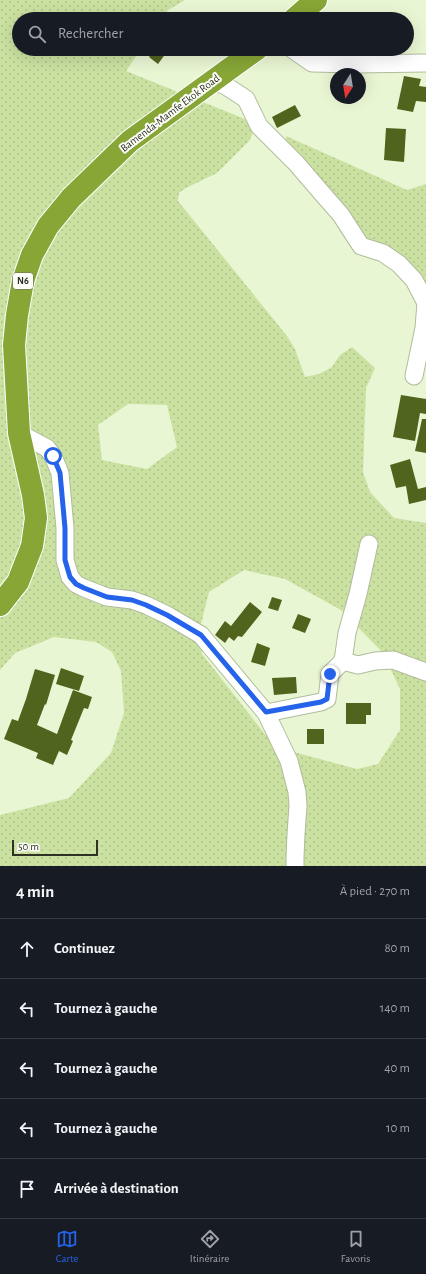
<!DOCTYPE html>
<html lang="fr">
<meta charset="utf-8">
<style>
body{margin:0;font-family:"Alegreya Sans",sans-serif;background:#20242c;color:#f1f3f6}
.compass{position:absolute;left:330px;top:68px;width:36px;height:36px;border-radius:50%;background:#171b24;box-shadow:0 4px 16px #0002;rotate:192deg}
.scale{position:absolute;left:12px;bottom:10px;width:86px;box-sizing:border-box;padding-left:4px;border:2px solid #2d3225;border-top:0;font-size:11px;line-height:14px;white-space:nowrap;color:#2d3225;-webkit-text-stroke:3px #fcfef7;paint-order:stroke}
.stop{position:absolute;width:12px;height:12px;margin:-9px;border:3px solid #2563eb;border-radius:50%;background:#fff}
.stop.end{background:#2563eb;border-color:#fff;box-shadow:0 1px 4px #0008}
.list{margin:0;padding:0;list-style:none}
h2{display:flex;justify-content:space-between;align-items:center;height:52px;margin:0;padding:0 16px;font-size:17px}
h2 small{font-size:13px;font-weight:400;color:#9ea1a6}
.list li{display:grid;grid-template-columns:26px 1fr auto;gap:12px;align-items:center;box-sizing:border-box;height:60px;padding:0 16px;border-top:1px solid #363941}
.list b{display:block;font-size:15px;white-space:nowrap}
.list em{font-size:13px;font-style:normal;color:#9ea1a6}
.icon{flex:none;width:22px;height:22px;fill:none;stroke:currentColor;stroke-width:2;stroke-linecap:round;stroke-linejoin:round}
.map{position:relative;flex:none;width:426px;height:866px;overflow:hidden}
.search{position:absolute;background:#171b24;box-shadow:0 4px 16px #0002;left:12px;right:12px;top:12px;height:44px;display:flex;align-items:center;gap:10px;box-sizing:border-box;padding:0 14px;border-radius:22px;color:#9ea1a6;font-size:15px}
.sheet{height:352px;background:#171b24}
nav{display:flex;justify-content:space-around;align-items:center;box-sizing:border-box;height:56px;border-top:1px solid #363941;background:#171b24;font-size:11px;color:#9ea1a6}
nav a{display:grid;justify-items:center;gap:2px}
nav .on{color:#2563eb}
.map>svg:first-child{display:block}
.grass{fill:url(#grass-dots);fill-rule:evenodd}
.building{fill:#51641d}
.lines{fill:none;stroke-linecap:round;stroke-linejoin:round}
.minor-casing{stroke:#b0bc9b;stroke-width:19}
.highway-casing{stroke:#fff;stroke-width:24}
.minor{stroke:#fff;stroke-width:17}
.highway{stroke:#87a636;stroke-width:22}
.route{stroke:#2563eb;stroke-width:5}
.labels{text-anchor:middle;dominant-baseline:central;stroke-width:4;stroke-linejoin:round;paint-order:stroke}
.shield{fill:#fcfef7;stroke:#6b6f64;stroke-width:1}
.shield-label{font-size:10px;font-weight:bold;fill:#2d3225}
.street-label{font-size:11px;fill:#2d3225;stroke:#fcfef7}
</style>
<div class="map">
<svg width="426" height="866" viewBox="0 0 426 866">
<defs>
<pattern id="grass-dots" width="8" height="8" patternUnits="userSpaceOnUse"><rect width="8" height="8" fill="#cbe1a1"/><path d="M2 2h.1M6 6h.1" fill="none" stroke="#afc28a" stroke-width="1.8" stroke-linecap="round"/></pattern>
</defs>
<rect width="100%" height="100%" fill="#e9f6d3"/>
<!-- grass -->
<g class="grass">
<path d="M0,0H185L168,10L162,19H19V49H141L126,71L257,124L249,141L217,173L184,189L179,193L178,201L287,336L295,349L305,377L319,374L332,367L340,355L352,347L375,368L366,388L363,472L370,492L394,518L426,523V866H0V815L69,798L111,753L124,713L121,671L112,652L96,642L54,637L15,653L0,670ZM128,404L167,405L177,447L147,469L102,460L98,425ZM244,570L285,579L341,610L383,653L400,689V730L378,764L357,769L275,747L202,654L199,632L209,592Z"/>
<path d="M286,136L407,190L426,184V286L366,244L286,141Z"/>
</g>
<!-- building -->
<g class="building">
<path d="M156,49H169L158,64L149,57Z"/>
<path d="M404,76L421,79L419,86L426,87V102L416,101L413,112L397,109Z"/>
<path d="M295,105L301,116L277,128L272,117Z"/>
<path d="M386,128L406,129L404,162L384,160Z"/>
<path d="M401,395L426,399V414L420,413L415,441L393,437Z"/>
<path d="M422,419H426V453L415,451Z"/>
<path d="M410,459L418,489L426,487V500L409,504L406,486L396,488L390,465Z"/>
<path d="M272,597L282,600L278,611L268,608Z"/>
<path d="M250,602L262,612L242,637L238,636L234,641L229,637L225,643L215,635L225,621L231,626Z"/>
<path d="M298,614L311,619L305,633L292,628Z"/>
<path d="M257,643L270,648L265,666L251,662Z"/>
<path d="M61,668L84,676L79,691L56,684Z"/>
<path d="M35,669L55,675L46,705L45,704L37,725L57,734L73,690L92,697L88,709L84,708L71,740L73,741L67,755L59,751L53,765L36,758L38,753L4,739L12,719L18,721L26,699Z"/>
<path d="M296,677L297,693L274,695L272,678Z"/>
<path d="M346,703H371V715H366V724H346Z"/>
<rect x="307" y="729" width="17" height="15"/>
</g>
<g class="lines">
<defs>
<g id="minor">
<path d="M292,49L312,63L356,64L426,63"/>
<path d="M213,81L226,86L246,99L259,126L296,163L320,191L341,215L361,246L383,253L399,264L414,280L426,303L424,328L414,376"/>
<path d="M19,433L47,448L53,456L60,473L65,528V560L70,577L76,584L84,588L107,597L132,600L146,605L167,615L201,635L266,713L289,761L297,792L298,806L296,834L295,857V866"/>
<path d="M343,661L347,633L358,594L369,544"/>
<path d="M266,713L321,702L327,699L330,674L343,661L358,665L375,661L393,660L426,672"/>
</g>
<g id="highway">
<path d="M294,19L316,0"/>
<path d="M0,605L18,582L32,546L36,518L33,495L19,433L14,345L17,315L23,281L32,255L48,226L71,198L130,141L257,49"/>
</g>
</defs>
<!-- minor casing -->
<use href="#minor" class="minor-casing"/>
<!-- highway casing -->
<use href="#highway" class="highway-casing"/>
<!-- minor -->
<use href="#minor" class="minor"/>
<!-- highway -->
<use href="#highway" class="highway"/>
</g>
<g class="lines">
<!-- route -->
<path class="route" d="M53,456L60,473L65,528V560L70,577L76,584L84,588L107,597L132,600L146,605L167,615L201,635L266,712L321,702L327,699L330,674"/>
</g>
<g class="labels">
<!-- shield labels -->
<rect class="shield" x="13" y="273" width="20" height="16" rx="3"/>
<g class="shield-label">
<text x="23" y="281">N6</text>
</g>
<!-- street labels -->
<g class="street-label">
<text transform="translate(170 113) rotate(-37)">Bamenda-Mamfe Ekok Road</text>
</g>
</g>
</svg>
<svg class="compass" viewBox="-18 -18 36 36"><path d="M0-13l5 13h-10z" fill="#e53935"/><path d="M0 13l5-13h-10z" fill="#9ea1a6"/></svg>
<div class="scale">50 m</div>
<div class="stop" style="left:53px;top:456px"></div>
<div class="stop end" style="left:330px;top:674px"></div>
<div class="search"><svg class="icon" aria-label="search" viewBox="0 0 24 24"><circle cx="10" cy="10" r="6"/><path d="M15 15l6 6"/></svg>Rechercher</div>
</div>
<section class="sheet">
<h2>4 min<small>À pied · 270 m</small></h2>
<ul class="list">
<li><svg class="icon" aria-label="ahead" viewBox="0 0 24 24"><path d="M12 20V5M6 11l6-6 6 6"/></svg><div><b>Continuez</b></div><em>80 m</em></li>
<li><svg class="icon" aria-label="left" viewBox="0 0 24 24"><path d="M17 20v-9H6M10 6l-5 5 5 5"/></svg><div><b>Tournez à gauche</b></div><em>140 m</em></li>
<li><svg class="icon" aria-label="left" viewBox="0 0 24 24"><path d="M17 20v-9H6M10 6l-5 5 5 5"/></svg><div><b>Tournez à gauche</b></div><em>40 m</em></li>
<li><svg class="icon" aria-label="left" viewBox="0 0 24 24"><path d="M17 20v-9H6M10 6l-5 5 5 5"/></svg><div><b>Tournez à gauche</b></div><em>10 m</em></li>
<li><svg class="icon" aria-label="arrive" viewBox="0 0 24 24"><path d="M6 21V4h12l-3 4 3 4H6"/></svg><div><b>Arrivée à destination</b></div></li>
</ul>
</section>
<nav>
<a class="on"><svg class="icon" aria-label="map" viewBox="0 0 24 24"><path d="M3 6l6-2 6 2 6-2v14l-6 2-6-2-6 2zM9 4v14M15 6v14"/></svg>Carte</a>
<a><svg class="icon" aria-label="directions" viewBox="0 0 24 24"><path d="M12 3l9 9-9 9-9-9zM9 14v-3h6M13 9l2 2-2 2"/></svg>Itinéraire</a>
<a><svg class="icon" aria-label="saved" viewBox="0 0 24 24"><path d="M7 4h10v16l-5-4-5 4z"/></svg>Favoris</a>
</nav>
